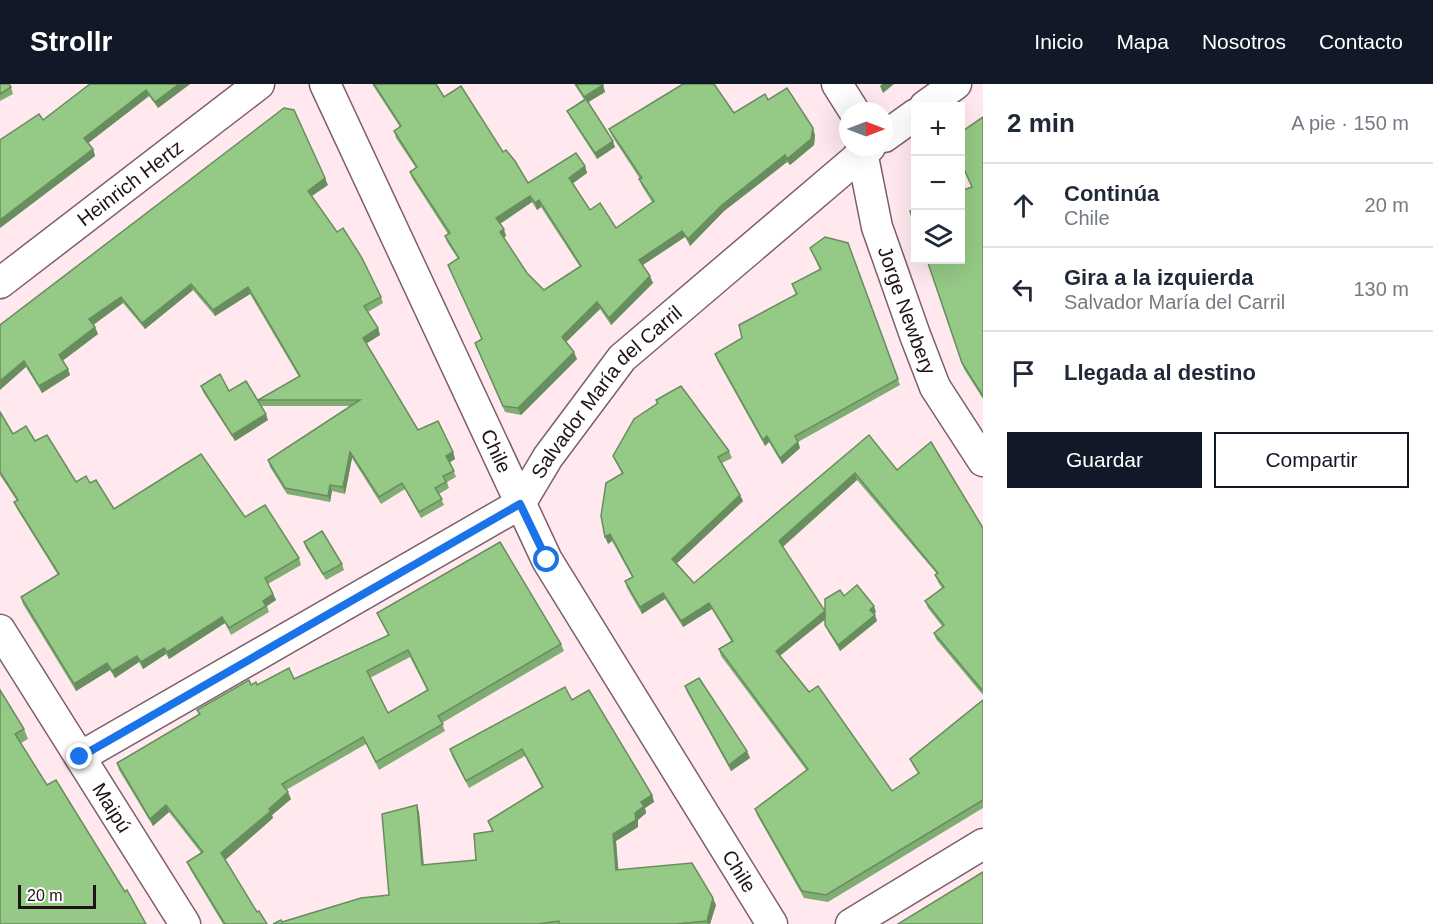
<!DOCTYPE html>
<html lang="es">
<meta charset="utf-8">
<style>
body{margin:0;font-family:Arial,sans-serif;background:#f2f2f3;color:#1f2937}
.controls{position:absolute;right:18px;top:18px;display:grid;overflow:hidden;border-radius:0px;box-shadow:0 6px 24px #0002}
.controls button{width:54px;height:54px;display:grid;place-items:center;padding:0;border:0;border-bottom:2px solid #e0e1e3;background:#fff;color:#1f2937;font:30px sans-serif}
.compass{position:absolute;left:839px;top:18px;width:54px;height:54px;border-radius:50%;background:#fff;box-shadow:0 6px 24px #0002;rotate:90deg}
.scale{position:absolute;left:18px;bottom:15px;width:78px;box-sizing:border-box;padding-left:6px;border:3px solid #1f1317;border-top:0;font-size:16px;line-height:21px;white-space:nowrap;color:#1f1317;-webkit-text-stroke:4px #fff;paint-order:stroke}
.stop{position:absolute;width:18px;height:18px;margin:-14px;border:4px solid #1a73e8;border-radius:50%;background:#fff}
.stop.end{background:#1a73e8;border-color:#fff;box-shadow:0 2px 6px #0008}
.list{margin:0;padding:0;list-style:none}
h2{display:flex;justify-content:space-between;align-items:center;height:78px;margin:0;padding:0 24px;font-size:26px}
h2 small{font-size:20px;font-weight:400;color:#747a83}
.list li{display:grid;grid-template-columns:39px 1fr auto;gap:18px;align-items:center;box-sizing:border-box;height:84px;padding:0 24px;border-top:2px solid #e0e1e3}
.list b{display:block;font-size:22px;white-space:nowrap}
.list p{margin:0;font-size:20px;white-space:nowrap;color:#747a83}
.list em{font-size:20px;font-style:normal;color:#747a83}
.actions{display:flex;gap:12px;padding:18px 24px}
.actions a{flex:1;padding:14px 0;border:2px solid #111827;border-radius:0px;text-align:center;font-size:21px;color:#111827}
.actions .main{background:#111827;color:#fff}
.icon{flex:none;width:33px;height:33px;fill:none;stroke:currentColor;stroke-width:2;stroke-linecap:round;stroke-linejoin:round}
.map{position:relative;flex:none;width:983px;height:840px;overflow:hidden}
header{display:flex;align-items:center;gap:36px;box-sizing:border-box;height:84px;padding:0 30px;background:#111827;color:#fff}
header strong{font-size:28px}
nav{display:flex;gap:33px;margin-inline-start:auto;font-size:21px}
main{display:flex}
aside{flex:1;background:#fff}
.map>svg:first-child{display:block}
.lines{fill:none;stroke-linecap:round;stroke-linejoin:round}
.minor-casing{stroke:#7d5f67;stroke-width:33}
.minor{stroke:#fff;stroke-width:30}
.wall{fill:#80ad73;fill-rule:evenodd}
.shaded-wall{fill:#688d5e}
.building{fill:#95c986;stroke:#688d5e;stroke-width:1.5;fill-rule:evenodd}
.route{stroke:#1a73e8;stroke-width:8}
.labels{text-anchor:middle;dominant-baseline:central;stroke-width:4.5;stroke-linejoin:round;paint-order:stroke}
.street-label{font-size:20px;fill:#1f1317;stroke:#fff}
</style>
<header>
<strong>Strollr</strong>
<nav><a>Inicio</a><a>Mapa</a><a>Nosotros</a><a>Contacto</a></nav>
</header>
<main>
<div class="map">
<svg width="983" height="840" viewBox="0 0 983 840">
<rect width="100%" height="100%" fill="#ffe9ef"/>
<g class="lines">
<defs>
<g id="minor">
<path id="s1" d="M325,0L547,476L772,840"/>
<path d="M837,0L854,27"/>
<path d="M925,22L956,0"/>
<path d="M884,53L916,30"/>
<path id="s2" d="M861,63L877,143L915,251L935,303L983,377"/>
<path id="s3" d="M0,199L259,0"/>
<path id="s4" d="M0,546L185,840"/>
<path id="s5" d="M80,673L520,420L548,373L622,274L870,63"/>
<path d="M851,840L983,760"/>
</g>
</defs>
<!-- minor casing -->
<use href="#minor" class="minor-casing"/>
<!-- minor -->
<use href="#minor" class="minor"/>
</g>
<!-- wall -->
<g class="wall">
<path d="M0,0L11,3L13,10L0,17Z"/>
<path d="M90,0H190L158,24L149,12L88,59L93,65L95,72L0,144V56L43,36Z"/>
<path d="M372,0H436L444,13L503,68L528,99L585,82L587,89L573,99L590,126L616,144L652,118L642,102L639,95H640L612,52L609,45L734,29L768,16L815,51L814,61L790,81L787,78L724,127L690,162L685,153L643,181L653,199L611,241L600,225L566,258L577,275L521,331L505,328L475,259L482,255L448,181L458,175L447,158L445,152L448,150L412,94L410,88L416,84L396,54L394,47L400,43ZM532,118L537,126L541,123L580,183L544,206L527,189L503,154L506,152L500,140Z"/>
<path d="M574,0H602L605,8L588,18L615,63L597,75L570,33L567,27L584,15Z"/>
<path d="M983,33V315L964,285L927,176L971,103Z"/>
<path d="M328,101L312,112L381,213L383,219L368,228L378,244L380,251L366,260L418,346L453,368L455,375L450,378L456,393L447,398L449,404L439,410L444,421L421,434L405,405L381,420L352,374L345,410L332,407L330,418L287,410L270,383L268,376L350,322H261L268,336L235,357L203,308L201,302L229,307L260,320L258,316L299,293L250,210L215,232L193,206L145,245L123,219L93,240L98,250L62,277L70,291L42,309L0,241Z"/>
<path d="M848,159L900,301L798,358L800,364L782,380L769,358L765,362L717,276L715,270L742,254L796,211L792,200L820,186L810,164Z"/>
<path d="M656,316L729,367L732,374L722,379L743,417L677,479L694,499L869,351L897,386L983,444V611L936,555L934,549L942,542L928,524L925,517L942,504L938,498L935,491L937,490L857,396L783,463L825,529L844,512L876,528L874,530L877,537L840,567L828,547L825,541V535L780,572L892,707L918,689L913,681L910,675L983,616V724L828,818L804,814L757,731L755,725L807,687L721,572L719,565L731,557L712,525L683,543L665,515L642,530L627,504L625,497L632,493L612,457L608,460L622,390L613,372L657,320Z"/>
<path d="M0,328L13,350L35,357L76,398L90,399L114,425L245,433L299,474L301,481L268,500L276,516L267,522L269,528L231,551L225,539L169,575L166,570L143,585L139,578L115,594L110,586L76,607L23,520L21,513L58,491L17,425L14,418L17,417L0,391Z"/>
<path d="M304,458L342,480L344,486L326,496L306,464Z"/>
<path d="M377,529L561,560L564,567L442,639L445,647L379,686L366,660L286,706L291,715L272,731L273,734L225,776L257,828L267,840H223L190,785L187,778L201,769L169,728L153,742L119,686L117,679L199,631L197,626L251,601H257L294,595L388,551L380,536ZM410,573L427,606L388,629L370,594Z"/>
<path d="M685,602L750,674L731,687L687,608Z"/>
<path d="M0,606L24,645L28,655L21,659L47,701L125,808L0,840Z"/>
<path d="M572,616L652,711L654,718L645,724L646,729L638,736V743L616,757L618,786L716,821L710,840H273L389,811L419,728L424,781L476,776L492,747L488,737L542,704L525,672L469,704L452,672L450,665Z"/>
</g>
<!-- shaded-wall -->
<g class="shaded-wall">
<path d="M179,0H190L158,24L155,18Z"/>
<path d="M882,0H894L883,9L880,2Z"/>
<path d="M603,1L605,8L587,19L584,13Z"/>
<path d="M146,6L149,12L87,60L84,54Z"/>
<path d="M813,44L815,51L814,61L790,81L787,75Z"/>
<path d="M613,57L615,63L597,75L595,69Z"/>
<path d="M93,65L95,72L0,144V136Z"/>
<path d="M785,71L787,78L724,127L690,162L688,155L722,121Z"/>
<path d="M585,82L587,89L572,100L569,94Z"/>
<path d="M325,94L328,101L310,113L308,107Z"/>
<path d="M530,112L532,118L498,141L496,134Z"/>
<path d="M539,116L541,123L537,126L535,119Z"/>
<path d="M504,145L506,152L502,155L500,148Z"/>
<path d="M682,147L685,153L641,182L639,176Z"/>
<path d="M650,192L653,199L611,241L609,234Z"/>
<path d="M191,200L193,206L145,245L142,239Z"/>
<path d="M248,203L250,210L215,232L213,226Z"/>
<path d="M121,213L123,219L92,242L89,235Z"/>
<path d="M597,218L600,225L564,260L562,253Z"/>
<path d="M95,243L98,250L61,278L59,271Z"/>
<path d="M378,244L380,251L365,260L363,254Z"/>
<path d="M574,268L577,275L521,331L518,324Z"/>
<path d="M24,277L26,283L0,306V297Z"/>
<path d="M68,285L70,291L42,309L39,302Z"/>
<path d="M266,330L268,336L235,357L232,351Z"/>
<path d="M767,352L769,358L765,362L763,356Z"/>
<path d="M798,358L800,364L782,380L780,374Z"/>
<path d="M350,368L352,374L345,410L343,403Z"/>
<path d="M453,368L455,375L449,379L446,372Z"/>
<path d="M855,389L857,396L781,464L779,457Z"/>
<path d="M330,401L332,407L330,418L328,412Z"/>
<path d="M740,411L743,417L675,481L672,475Z"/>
<path d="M610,450L612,457L608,460L605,453Z"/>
<path d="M663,509L665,515L642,530L640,523Z"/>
<path d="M273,510L276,516L267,522L263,517Z"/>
<path d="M709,519L712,525L683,543L681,537Z"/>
<path d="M874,522L876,528L872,532L870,526Z"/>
<path d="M825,527L827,534L778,573L776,567Z"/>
<path d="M875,531L877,537L840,567L838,561Z"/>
<path d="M222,533L225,539L169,575L167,568Z"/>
<path d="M164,564L166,570L143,585L141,578Z"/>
<path d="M137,572L139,578L115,594L112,587Z"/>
<path d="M107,579L110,586L76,607L74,600Z"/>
<path d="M747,667L750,674L731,687L729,681Z"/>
<path d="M288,708L291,715L272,731L273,734L224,777L221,769L269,725Z"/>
<path d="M652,711L654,718L645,724L646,729L638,736V743L616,757L619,793L616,786L613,750L635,729L641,718Z"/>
<path d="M166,721L169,728L153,742L150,735Z"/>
<path d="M417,721L419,728L424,788L422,781Z"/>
<path d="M713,814L716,821L710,840H708L707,837Z"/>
</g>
<!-- building -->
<g class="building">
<path d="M0,0H9L11,3L0,10Z"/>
<path d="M90,0H179L155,18L146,6L84,54L93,65L0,136V56L39,30L43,36Z"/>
<path d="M374,0H436L444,13L461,2L503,68L506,66L515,77L528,99L576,69L585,82L569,94L590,126L600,119L616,144L654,117L639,95L642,94L609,45L683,0H714L734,29L765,10L768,16L787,4L813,44L811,55L787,75L785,71L722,121L688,155L682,147L639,176L650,192L609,234L597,218L562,253L574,268L518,324L503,322L475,259L482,255L448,181L459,174L445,152L450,149L410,88L417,83L394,47L401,42ZM530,112L535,119L539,116L581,182L544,206L527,189L500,148L504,145L496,134Z"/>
<path d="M576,0H602L603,1L584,13Z"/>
<path d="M586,15L613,57L595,69L567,27Z"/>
<path d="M284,24L294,26L325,94L308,107L337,148L343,144L362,174L381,213L364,222L378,244L363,254L418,346L438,337L453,368L446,372L454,387L443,392L446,398L435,404L442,415L419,428L402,399L379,413L350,368L343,403L330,401L328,412L285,404L268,376L360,316H258L300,292L248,203L213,226L191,200L142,239L121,213L89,235L95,243L59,271L68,285L39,302L24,277L0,297V241Z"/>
<path d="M983,33V312L962,279L927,176H960V107L972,103L960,76V49Z"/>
<path d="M915,125V142L910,127Z"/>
<path d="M825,153L848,159L898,295L795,352L798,358L780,374L767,352L763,356L715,270L742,254L739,241L797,210L792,200L821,185L810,164Z"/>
<path d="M220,290L229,307L246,297L266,330L232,351L201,302Z"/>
<path d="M681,302L729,367L718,373L740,411L672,475L694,499L869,351L897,386L931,358L983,444V607L934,549L944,541L925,517L944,503L935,491L938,489L855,389L779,457L825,527L776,567L809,608L818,602L892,707L919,689L910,675L983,616V716L826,811L802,807L755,725L808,685L719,565L733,557L709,519L681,537L663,509L640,523L625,497L633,493L610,450L605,453L601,432L606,399L623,389L613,372L634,335L658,319L656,316Z"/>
<path d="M0,328L13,350L26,342L35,357L47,351L76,398L86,392L90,399L96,396L114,425L201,370L245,433L265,421L299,474L265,494L273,510L263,517L266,522L229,544L222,533L167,568L164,564L141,578L137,572L112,587L107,579L74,600L21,513L59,490L14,418L18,416L0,388Z"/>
<path d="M322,447L342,480L323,490L304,458Z"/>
<path d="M500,458L561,560L438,632L443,640L376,678L363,653L282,700L288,708L269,725L271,727L221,769L257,828L259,827L267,840H225L187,778L203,768L166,721L150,735L117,679L200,630L197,626L249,596L251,601L256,598L257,601L289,584L294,595L389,551L377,529ZM408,566L428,606L388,629L367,587Z"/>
<path d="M857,501L874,522L870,526L875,531L838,561L825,541V515L840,506L844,512Z"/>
<path d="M699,594L747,667L729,681L685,602Z"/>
<path d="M565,603L572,616L589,606L652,711L641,718L644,722L635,729L636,736L613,750L616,786L692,779L713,814L707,837L676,840H559V837L537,840H273L281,836L282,838L361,814L389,811L382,730L417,721L422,781L476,776L474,750L493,747L488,737L543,703L522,665L466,697L450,665Z"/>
<path d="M0,606L24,645L15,650L47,701L56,696L125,808L127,806L146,840H0Z"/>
<path d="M983,788V840H898Z"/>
</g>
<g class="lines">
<!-- route -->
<path class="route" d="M80,673L520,420L547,476"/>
</g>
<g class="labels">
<!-- street labels -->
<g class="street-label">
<text stroke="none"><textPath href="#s3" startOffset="164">Heinrich Hertz</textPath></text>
<text stroke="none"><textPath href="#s2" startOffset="170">Jorge Newbery</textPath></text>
<text stroke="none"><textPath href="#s5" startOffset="650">Salvador María del Carril</textPath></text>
<text stroke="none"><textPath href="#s1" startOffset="405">Chile</textPath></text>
<text stroke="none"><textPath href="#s4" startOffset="210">Maipú</textPath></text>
<text stroke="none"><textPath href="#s1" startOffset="891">Chile</textPath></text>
</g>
</g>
</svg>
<div class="controls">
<button>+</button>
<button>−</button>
<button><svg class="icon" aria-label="layers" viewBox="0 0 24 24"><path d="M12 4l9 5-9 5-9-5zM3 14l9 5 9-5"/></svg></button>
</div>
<svg class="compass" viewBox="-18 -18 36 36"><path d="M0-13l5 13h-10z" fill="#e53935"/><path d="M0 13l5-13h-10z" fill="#747a83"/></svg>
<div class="scale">20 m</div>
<div class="stop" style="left:547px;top:476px"></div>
<div class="stop end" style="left:80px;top:673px"></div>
</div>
<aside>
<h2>2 min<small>A pie · 150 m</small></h2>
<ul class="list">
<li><svg class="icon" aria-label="ahead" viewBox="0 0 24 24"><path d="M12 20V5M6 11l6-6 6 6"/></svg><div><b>Continúa</b><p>Chile</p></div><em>20 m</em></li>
<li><svg class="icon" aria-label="left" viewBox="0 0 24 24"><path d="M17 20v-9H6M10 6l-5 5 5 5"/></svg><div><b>Gira a la izquierda</b><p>Salvador María del Carril</p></div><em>130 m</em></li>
<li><svg class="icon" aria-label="arrive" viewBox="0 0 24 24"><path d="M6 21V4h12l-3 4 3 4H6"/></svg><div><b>Llegada al destino</b></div></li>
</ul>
<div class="actions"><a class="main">Guardar</a><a>Compartir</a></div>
</aside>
</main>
